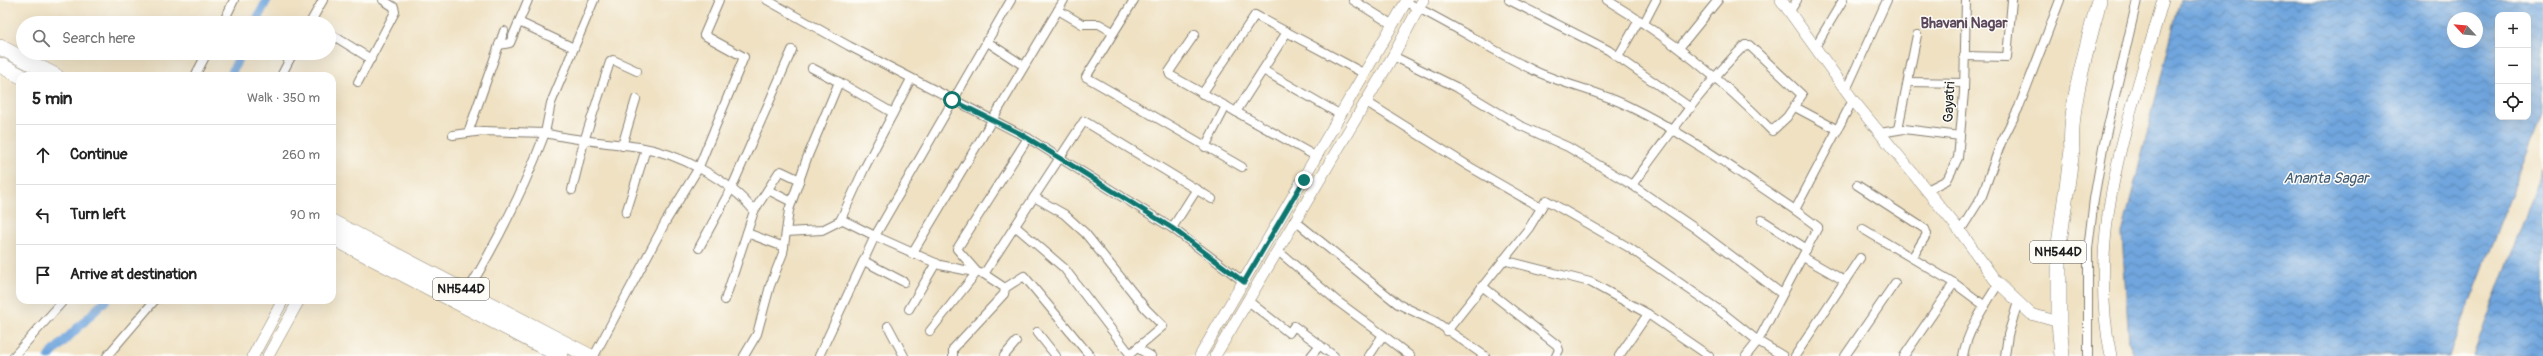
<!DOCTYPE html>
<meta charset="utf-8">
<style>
body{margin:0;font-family:Pangolin,sans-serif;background:#f2f2f2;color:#222}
.controls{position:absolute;right:12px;top:12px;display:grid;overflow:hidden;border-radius:8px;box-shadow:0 4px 16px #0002}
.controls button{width:36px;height:36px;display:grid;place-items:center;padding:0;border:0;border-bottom:1px solid #e0e0e0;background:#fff;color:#222;font:20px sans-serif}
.compass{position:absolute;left:2447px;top:12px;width:36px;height:36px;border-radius:50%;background:#fff;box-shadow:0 4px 16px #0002;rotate:296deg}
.stop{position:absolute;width:12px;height:12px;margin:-9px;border:3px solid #0f766e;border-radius:50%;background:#fff}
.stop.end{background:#0f766e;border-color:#fff;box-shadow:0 1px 4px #0008}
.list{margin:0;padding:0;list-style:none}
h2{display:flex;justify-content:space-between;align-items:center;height:52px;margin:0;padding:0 16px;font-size:17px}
h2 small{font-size:13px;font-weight:400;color:#767676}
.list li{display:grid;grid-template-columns:26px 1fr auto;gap:12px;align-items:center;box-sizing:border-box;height:60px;padding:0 16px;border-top:1px solid #e0e0e0}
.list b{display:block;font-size:15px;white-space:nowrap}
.list em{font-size:13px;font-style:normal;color:#767676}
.icon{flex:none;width:22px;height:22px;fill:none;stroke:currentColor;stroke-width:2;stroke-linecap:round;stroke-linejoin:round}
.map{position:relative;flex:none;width:2543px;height:356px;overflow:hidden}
.search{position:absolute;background:#fff;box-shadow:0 4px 16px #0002;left:16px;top:16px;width:320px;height:44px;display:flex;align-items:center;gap:10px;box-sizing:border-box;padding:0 14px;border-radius:22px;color:#767676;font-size:15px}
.panel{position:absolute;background:#fff;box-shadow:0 4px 16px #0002;left:16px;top:72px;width:320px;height:232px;border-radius:12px}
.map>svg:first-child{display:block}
.water{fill:url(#water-waves);stroke:#46607c;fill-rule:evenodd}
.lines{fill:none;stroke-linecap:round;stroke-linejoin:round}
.canal{stroke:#6fa5dd;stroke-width:9}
.street-casing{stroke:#867e6f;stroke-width:10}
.secondary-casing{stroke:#867e6f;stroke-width:12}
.highway-casing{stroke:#867e6f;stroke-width:16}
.street{stroke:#fff;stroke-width:8}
.secondary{stroke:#fff;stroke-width:11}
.highway{stroke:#fff;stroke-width:15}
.route{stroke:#0f766e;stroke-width:5}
.labels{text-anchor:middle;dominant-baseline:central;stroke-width:3;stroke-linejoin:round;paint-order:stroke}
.shield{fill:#fdfcf7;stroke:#605f5e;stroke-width:1}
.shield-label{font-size:13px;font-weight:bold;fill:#1c1c1c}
.street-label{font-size:14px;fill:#1c1c1c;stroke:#fdfcf7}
.neighbourhood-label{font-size:15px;font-weight:bold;fill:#5c485b;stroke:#fdfcf7}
.water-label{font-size:15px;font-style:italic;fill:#415a73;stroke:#fdfcf7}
</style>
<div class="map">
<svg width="2543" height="356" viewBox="0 0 2543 356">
<defs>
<pattern id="water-waves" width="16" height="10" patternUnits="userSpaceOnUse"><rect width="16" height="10" fill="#6fa5dd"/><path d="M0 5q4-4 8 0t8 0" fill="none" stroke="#5a86b2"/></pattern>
</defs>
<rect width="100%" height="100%" fill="#fdfcf7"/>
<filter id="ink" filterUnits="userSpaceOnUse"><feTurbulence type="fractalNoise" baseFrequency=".025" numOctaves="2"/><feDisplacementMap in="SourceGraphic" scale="8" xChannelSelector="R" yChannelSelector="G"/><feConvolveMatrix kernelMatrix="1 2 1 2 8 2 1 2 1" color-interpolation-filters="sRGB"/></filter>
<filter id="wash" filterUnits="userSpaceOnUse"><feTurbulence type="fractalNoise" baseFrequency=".012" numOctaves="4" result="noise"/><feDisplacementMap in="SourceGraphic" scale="16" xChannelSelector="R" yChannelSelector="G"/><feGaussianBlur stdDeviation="0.9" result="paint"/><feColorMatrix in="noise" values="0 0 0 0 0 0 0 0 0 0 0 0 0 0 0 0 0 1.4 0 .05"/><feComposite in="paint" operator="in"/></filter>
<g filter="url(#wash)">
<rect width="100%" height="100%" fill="#efe1c2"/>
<!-- water -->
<g class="water">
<path d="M2180,0H2543V112L2449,356H2135L2129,343L2122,234ZM2498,15H2528V117H2498ZM2453,18H2477V42H2453Z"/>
<path d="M2543,169V356H2473Z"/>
</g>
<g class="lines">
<!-- canal -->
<g class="canal">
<path d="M255,23L267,0"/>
<path d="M230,76L241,53"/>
<path d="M49,356L106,300"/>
</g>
</g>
</g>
<g filter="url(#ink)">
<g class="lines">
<defs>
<g id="street">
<path d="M767,0L849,46L1028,138L1172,228L1244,282"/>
<path d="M1011,0L875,236L940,265L984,274L1015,226"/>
<path d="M1134,0L1086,77L1242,167"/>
<path d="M1353,0L1393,25"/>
<path d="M1509,0L1608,50L1691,108"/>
<path d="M1607,0C1668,37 1723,80 1772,131L1787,117L1802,95L1749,45H1745C1704,85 1667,138 1632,185"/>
<path d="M1406,2C1450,23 1491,50 1535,71C1565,85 1598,91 1628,106C1687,134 1741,174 1795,210"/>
<path d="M1058,10L1082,24H1099L1113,32"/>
<path d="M1790,11L1797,0"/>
<path d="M519,22L574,48"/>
<path d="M223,23L234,0"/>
<path d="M310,23L323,0"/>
<path d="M1644,23L1656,0"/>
<path d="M329,33L371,59"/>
<path d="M1195,34L1169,72L1170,75L1317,157"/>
<path d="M986,41L1024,66"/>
<path d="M499,45L510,43L528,0"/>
<path d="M1815,47L1843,0"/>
<path d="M1679,48L1718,0"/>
<path d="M1393,56L1456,87L1519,125L1568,147L1632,185L1696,229L1782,294"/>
<path d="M1964,56L2007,57L2012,0"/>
<path d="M1618,57L1639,20"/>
<path d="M1263,70L1341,115"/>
<path d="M195,76L207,53"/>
<path d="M281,76L293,53"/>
<path d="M358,82L395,12L394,7L383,0"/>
<path d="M839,82L893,113"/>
<path d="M1908,82L1964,83"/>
<path d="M1846,90L1887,0"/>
<path d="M1202,94L1255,15L1365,74"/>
<path d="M1365,101L1470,167L1541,208"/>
<path d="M1795,107L1838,130"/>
<path d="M1236,112L1287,32"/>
<path d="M1898,129L1917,35"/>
<path d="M468,133L504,31"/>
<path d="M1880,133L1904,129L1960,136"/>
<path d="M453,135L483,131L545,133L551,103L594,0"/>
<path d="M622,146L636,99"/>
<path d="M1205,147L1226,106"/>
<path d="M1857,185L1925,229L1927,234L1912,258"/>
<path d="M572,190L584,141L610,62L613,60L637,71"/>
<path d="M768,190L792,202"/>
<path d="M1927,190L1947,180L1958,158L1964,92L1966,0"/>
<path d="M1034,197L1064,214L1085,233L1146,309L1163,326L1137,348"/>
<path d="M626,213L646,149"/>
<path d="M1294,220L1398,304L1436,322L1485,356"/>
<path d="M1762,220L1807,249"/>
<path d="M1172,228L1197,189"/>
<path d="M1863,229L1954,283L1985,306"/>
<path d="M1960,231L1982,196L2001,143L2019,107L2060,0"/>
<path d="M786,232L822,230L840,221L865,167L911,79"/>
<path d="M747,233L784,247"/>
<path d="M699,248L732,187L792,50"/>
<path d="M1278,251L1337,301L1383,335L1369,356"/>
<path d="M912,254L1064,0"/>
<path d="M1803,257L1845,281"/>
<path d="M1503,260L1590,282L1648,314"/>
<path d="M864,261L904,282"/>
<path d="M1482,286L1557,345L1559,350L1556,356"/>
<path d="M1005,288L1024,276L1090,356"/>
<path d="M467,292C498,241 524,189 545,133C576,141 607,142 639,147C678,153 730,180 754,211L779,172L781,171L800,180"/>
<path d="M725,300L754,211"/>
<path d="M1247,300L1289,333L1294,326L1334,356"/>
<path d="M909,309L936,263"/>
<path d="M888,326L904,356"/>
<path d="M930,331L977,272L957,249L1028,138"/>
<path d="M1447,331L1529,228L1546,200L1628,247L1719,310L1758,341L1746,356"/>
<path d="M1037,332L1056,356"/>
<path d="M1383,335L1410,356"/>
<path d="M14,356L64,300"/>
<path d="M107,356L155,300"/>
<path d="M594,356L666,221L698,169L744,57L704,35L719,0"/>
<path d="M744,356L757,334L770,286L783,253L789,210L807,158L839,82L812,68"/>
<path d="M819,356L875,236L841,219"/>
<path d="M953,356V349L1004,294L1005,288L984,274"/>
<path d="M1004,356L1016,342"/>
<path d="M1151,356L1137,348L1130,354L1064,268L1015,226L1084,121L1212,199"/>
<path d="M1311,356L1320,345"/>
<path d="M1619,356L1648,314L1709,356"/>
<path d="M1783,356L1758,341L1818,227L1795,210L1853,100"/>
<path d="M1795,356L1860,258"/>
<path d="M1845,356L1895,283"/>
<path d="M1904,356L1954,283"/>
<path d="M1963,356C1967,331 1985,305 1999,283"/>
<path d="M2005,356L2008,335L2018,302"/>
<path d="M2088,356V249L2094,199L2103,148L2137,0"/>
</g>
<g id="secondary">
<path d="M1781,0L1853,100L1960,231L1995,280L2031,314L2059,322"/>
<path d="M253,356L283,300"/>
<path d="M268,356L299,300"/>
<path d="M1200,356L1407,0"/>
<path d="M1215,356L1393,56L1423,0"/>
<path d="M2111,356C2085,232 2130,117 2163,0"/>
</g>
<g id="highway">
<path d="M0,47L56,76"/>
<path d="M0,65L21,76"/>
<path d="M332,222L589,356"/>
<path d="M332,237L561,356"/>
<path d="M2062,356L2059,322V244L2072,150C2068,108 2089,42 2099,0"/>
</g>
</defs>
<!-- street casing -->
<use href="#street" class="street-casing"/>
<!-- secondary casing -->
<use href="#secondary" class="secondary-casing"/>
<!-- highway casing -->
<use href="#highway" class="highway-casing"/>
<!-- street -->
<use href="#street" class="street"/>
<!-- secondary -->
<use href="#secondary" class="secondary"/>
<!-- highway -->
<use href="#highway" class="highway"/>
</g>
</g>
<g class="lines" filter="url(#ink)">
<!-- route -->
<path class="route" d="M952,100L1019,133L1060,158L1172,228L1244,282L1304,180"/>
</g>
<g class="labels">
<!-- shield labels -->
<g class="shield">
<rect x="2030" y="241" width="56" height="22" rx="3"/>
<rect x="433" y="278" width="56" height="22" rx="3"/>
</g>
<g class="shield-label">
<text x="2058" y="252">NH544D</text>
<text x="461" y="289">NH544D</text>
</g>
<!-- street labels -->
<g class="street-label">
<text transform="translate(1949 102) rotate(-87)">Gayatri</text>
</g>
<!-- neighbourhood labels -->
<g class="neighbourhood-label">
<text x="1964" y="23">Bhavani Nagar</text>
</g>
<!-- water labels -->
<g class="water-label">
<text x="2326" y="178">Ananta Sagar</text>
</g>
</g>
</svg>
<div class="controls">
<button>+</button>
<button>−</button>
<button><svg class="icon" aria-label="locate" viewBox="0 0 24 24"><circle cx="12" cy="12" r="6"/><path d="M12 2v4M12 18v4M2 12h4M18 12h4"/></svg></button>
</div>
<svg class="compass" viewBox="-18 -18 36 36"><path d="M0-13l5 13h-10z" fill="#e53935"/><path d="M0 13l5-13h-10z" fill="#767676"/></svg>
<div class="stop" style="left:952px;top:100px"></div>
<div class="stop end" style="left:1304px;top:180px"></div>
<div class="search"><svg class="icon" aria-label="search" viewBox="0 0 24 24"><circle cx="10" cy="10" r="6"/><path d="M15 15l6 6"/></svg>Search here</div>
<section class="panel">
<h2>5 min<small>Walk · 350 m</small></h2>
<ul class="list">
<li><svg class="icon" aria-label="ahead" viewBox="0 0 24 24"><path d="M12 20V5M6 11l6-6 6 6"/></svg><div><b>Continue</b></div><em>260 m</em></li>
<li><svg class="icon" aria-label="left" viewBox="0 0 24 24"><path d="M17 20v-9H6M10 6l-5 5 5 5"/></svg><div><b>Turn left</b></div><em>90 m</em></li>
<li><svg class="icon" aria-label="arrive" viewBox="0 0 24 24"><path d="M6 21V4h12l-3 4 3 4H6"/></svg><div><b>Arrive at destination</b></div></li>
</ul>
</section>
</div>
